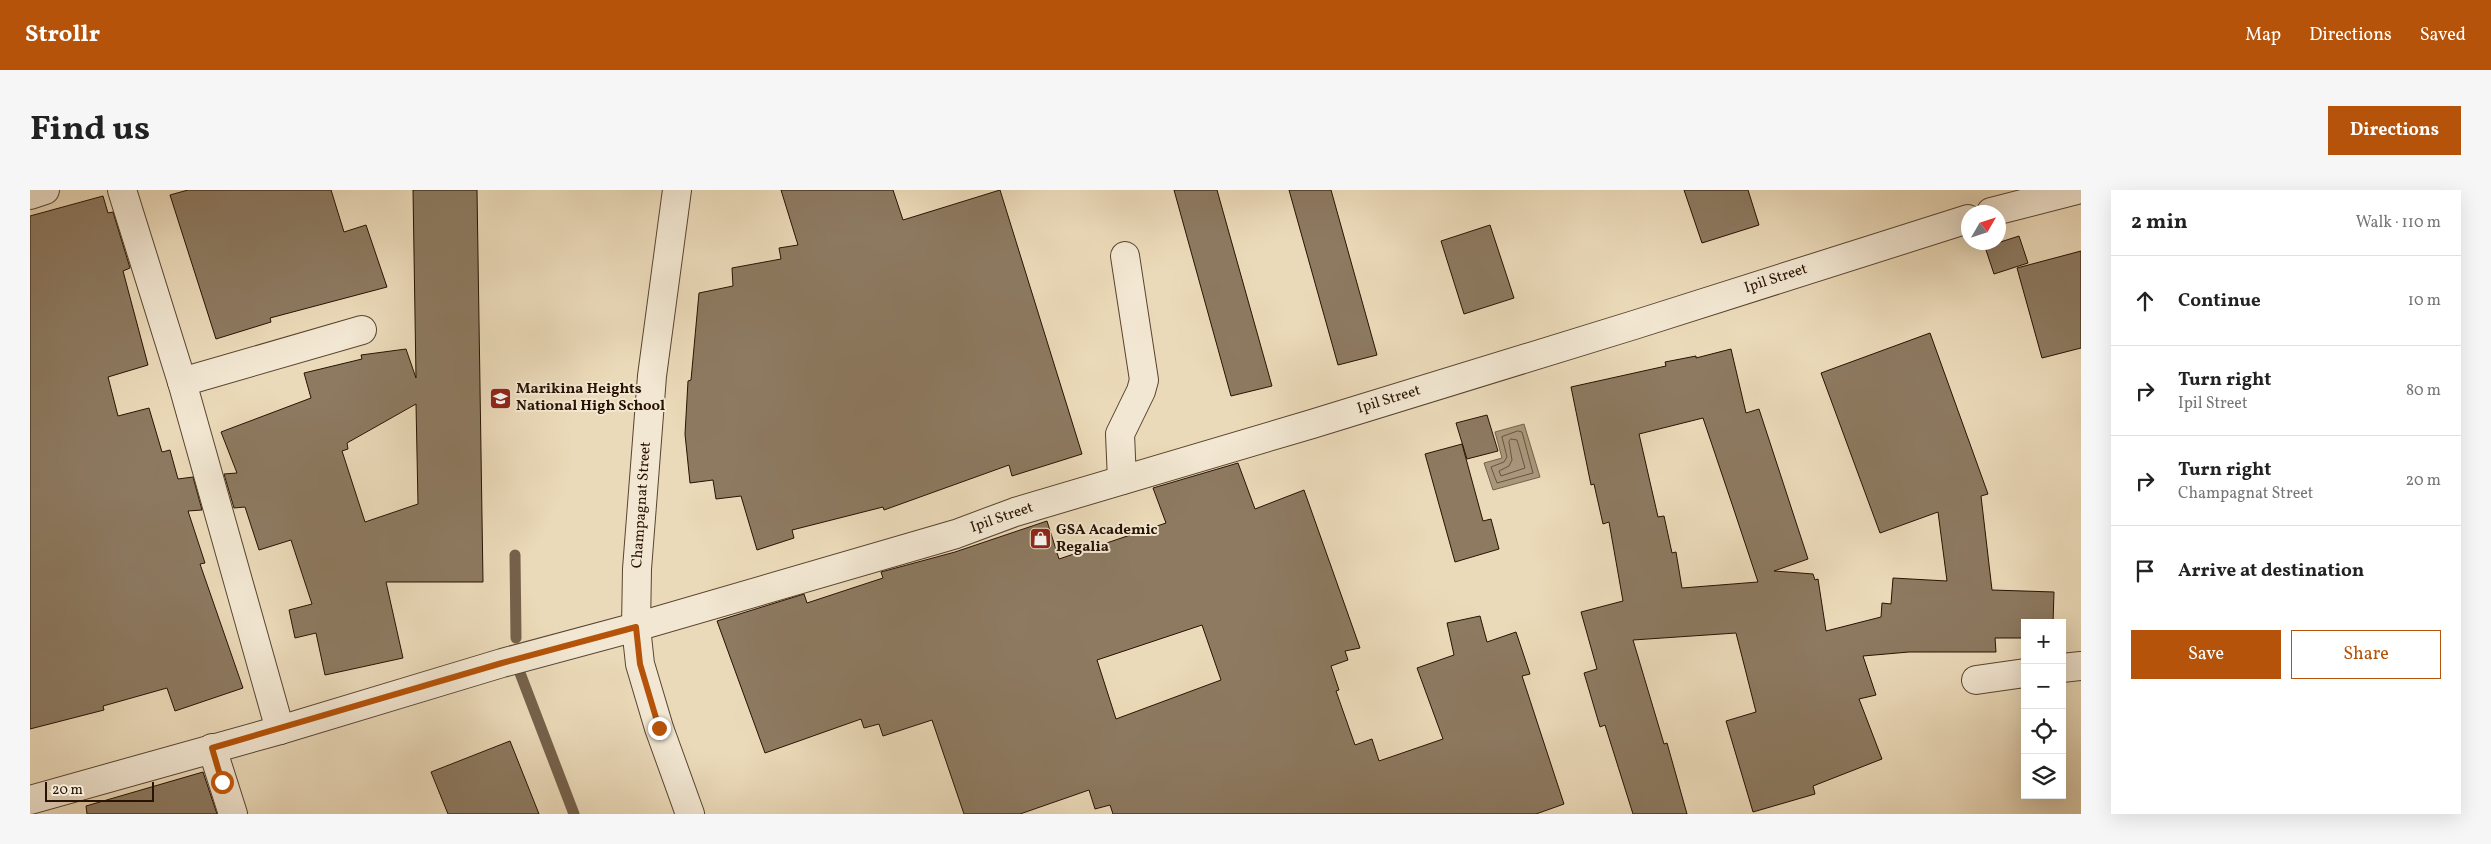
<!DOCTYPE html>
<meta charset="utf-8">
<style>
body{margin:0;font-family:Vollkorn,serif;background:#f6f6f6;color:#222}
.controls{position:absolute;right:15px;bottom:15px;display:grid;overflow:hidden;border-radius:0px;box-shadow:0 5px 20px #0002}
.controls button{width:45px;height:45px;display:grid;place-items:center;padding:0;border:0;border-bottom:1px solid #e0e0e0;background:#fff;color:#222;font:25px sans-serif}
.compass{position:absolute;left:1931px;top:15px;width:45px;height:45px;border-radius:50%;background:#fff;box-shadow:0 5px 20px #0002;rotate:51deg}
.scale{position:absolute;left:15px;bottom:12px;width:109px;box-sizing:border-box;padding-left:5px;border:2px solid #281202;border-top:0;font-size:14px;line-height:18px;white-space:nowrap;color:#281202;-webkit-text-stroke:4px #f2e7d2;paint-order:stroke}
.stop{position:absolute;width:15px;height:15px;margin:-11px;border:4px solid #b45309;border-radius:50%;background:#fff}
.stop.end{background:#b45309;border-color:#fff;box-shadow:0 1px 5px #0008}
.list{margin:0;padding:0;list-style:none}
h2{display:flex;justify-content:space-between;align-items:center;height:65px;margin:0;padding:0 20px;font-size:21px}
h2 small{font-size:16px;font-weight:400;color:#767676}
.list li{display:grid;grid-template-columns:32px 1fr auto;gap:15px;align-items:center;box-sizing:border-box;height:90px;padding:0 20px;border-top:1px solid #e0e0e0}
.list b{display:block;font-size:19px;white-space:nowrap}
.list p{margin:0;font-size:16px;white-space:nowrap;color:#767676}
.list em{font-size:16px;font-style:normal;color:#767676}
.actions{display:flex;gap:10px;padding:15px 20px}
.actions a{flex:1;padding:11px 0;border:1px solid #b45309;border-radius:0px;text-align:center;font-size:18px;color:#b45309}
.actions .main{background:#b45309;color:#fff}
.icon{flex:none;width:28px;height:28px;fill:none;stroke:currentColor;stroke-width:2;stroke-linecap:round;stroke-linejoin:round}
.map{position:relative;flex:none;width:2051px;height:624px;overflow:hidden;border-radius:0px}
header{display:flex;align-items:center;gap:30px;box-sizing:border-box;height:70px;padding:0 25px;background:#b45309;color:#fff}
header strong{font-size:24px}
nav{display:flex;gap:28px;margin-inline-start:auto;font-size:18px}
.intro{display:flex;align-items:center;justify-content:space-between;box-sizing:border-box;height:120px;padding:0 30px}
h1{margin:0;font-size:35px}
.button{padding:12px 22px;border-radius:0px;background:#b45309;color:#fff;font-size:18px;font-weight:700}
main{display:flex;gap:30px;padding:0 30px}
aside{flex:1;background:#fff;border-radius:0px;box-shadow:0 5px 20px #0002}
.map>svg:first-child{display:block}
.water{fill:#a9967b;stroke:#75614b}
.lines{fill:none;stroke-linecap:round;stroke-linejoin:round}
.shore{stroke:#68543e;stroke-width:1}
.stream{stroke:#75614b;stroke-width:11}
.building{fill:#8d7a61;stroke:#281202;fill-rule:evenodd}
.minor-casing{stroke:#594430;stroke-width:30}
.minor{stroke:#f2e7d2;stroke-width:28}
.route{stroke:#b45309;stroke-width:6}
.labels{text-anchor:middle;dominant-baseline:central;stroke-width:4;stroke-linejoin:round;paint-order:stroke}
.street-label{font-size:15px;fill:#281202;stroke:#f2e7d2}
.poi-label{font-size:15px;font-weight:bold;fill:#281202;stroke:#f2e7d2;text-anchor:start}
</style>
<header>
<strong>Strollr</strong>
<nav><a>Map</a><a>Directions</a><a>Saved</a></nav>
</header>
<div class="intro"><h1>Find us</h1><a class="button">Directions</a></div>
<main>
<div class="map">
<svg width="2051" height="624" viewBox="0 0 2051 624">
<rect width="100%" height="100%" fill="#ebdab9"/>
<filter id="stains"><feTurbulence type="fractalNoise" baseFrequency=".004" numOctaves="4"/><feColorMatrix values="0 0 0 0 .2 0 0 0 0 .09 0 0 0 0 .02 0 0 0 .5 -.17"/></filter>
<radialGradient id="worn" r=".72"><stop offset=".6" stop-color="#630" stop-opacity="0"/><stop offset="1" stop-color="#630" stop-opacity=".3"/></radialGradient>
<!-- water -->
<path class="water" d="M1494,234L1510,287L1463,300L1454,273L1472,268L1465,242Z"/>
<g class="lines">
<!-- shore -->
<g class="shore">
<path d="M1488,241L1492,242L1503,283L1467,293L1461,277L1474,272L1477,267L1472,247Z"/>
<path d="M1481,249L1487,250L1495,278L1471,286L1469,281L1479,276L1482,270L1479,252Z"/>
</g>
<!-- stream -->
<g class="stream">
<path d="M485,365L486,448"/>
<path d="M490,483L544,624"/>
</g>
</g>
<!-- building -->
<g class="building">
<path d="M158,0H301L314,42L336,35L357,97L240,128L241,132L186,149L140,5Z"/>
<path d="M383,0H447L453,392H356L373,468L295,485L286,443L265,448L259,420L282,414L261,350L229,360L215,317L204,318L194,284L207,283L191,242L281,208L274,183L332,169L331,165L376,159L386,188ZM386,214L388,314L335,332L312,261L318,259L317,253Z"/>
<path d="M751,0H863L873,30L970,0L1052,264L982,286L979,275L854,320L853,317L762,340L764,348L727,360L711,306L686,309L683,290L660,293L655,244L658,191L661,190L669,103L703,96L702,78L751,69L749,58L768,55Z"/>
<path d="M1144,0H1187L1242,196L1201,206Z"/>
<path d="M1259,0H1301L1347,165L1308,175Z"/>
<path d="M1654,0H1718L1729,35L1672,53Z"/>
<path d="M73,6L78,23L83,22L100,78L93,81L118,175L78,187L88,226L119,218L132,262L140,260L148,289L163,287L172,320L158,321L175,373L170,374L213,498L145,521L137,498L73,516L74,520L0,539V26Z"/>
<path d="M1460,35L1484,108L1434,124L1411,51Z"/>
<path d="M1989,46L1998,73L1964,84L1955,57Z"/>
<path d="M2051,61V158L2012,168L1987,78Z"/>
<path d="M1900,143L1958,304L1951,306L1962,400L2024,402L2023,433H1995V448H1965L1966,462H1879L1833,466L1846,505L1829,509L1852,569L1783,596L1785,604L1723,622L1696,531L1726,522L1706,443L1603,450L1634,554L1637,553L1657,624H1603L1575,535L1570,537L1554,483L1567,479L1551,422L1593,411L1579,332L1573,334L1564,294L1561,295L1541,197L1636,176L1635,172L1666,166V168L1701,159L1716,223L1729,219L1778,369L1744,381L1783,384L1785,390L1788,389L1796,441L1851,427L1852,413L1861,414L1863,388L1917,391L1908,322L1850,343L1791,183ZM1673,228L1702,314L1728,392L1652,398L1646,362L1642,363L1634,326L1628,327L1609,244Z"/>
<path d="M1457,225L1468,261L1437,269L1426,233Z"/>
<path d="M1432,254L1453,331L1461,329L1469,359L1425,372L1395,264Z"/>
<path d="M1208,273L1225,319L1274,300L1330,458L1315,461L1318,470L1301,476L1309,500L1306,501L1325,555L1342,549L1349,571L1413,549L1387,478L1424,465L1417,433L1450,426L1457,452L1486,442L1500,484L1492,486L1534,614L1506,624H1083L1080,615L1065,619L1059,600L990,624H934L902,530L853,546L849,534L834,538L831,529L735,563L687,431L774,404L777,413L853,388L851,382L925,362L1017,331L1029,369L1136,333L1123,298ZM1172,435L1191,490L1086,529L1067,470Z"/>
<path d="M480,551L509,624H418L401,582Z"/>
<path d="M173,582L187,624H57L56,616Z"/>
</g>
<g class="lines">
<defs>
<g id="minor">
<path d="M92,0L152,192L250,540"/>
<path d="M647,0L622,186L607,379L606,437L610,474L629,538L660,624"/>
<path d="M0,5L15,0"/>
<path d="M1961,22L2047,0"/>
<path d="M152,192L332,140"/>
<path d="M1092,290L1090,244L1111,201L1114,190L1095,66"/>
<path d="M2032,478L2051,476"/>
<path d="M1946,490L1995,483"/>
<path d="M182,558L203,624"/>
<path d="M0,610L250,540L472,473L606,437L926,344L985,322L1282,234L1604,135L1938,29"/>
</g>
</defs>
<!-- minor casing -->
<use href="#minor" class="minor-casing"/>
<!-- minor -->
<use href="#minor" class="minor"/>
</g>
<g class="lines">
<!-- route -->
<path class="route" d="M192,592L182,558L472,473L606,437L610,474L629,538"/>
</g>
<!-- icons -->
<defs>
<symbol id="school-square" viewBox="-11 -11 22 22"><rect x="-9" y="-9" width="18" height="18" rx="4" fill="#8f2418" stroke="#f2e7d2"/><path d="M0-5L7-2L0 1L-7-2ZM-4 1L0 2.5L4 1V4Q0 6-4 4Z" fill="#fff"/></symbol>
<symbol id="shop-square" viewBox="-11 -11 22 22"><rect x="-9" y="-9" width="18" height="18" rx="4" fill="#8f2418" stroke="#f2e7d2"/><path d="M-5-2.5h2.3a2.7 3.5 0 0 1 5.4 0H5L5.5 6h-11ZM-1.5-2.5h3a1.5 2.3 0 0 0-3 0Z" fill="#fff"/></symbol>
</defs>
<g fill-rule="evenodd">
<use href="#school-square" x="458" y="196" width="25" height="25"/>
<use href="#shop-square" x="998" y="336" width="25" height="25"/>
</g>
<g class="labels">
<!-- street labels -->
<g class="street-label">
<text transform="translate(1746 89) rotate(-18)">Ipil Street</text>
<text transform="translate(1359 210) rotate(-17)">Ipil Street</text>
<text transform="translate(612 315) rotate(-86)">Champagnat Street</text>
<text transform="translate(972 328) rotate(-19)">Ipil Street</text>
</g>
<!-- poi labels -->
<g class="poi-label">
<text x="486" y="199">Marikina Heights<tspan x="486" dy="17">National High School</tspan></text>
<text x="1026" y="340">GSA Academic<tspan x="1026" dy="17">Regalia</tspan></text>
</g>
</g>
<rect width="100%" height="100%" filter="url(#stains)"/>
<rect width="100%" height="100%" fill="url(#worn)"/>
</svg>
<div class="controls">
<button>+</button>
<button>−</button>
<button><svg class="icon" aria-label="locate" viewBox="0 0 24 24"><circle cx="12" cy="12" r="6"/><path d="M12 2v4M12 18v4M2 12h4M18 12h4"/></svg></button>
<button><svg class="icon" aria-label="layers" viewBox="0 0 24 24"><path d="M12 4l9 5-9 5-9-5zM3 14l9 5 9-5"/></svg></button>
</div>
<svg class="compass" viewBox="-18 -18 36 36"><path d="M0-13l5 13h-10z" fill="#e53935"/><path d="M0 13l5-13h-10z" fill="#767676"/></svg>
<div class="scale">20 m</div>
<div class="stop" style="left:192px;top:592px"></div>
<div class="stop end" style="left:629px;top:538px"></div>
</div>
<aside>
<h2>2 min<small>Walk · 110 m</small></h2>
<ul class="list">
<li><svg class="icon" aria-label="ahead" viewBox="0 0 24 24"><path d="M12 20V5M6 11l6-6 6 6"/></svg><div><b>Continue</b></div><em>10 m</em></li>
<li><svg class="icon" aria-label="right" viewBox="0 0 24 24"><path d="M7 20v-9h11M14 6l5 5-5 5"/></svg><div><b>Turn right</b><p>Ipil Street</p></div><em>80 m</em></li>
<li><svg class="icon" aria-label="right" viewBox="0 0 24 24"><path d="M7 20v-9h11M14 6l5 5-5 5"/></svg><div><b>Turn right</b><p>Champagnat Street</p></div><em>20 m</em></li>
<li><svg class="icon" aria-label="arrive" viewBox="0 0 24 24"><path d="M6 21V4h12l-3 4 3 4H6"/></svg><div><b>Arrive at destination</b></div></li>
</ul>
<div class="actions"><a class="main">Save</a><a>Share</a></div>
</aside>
</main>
